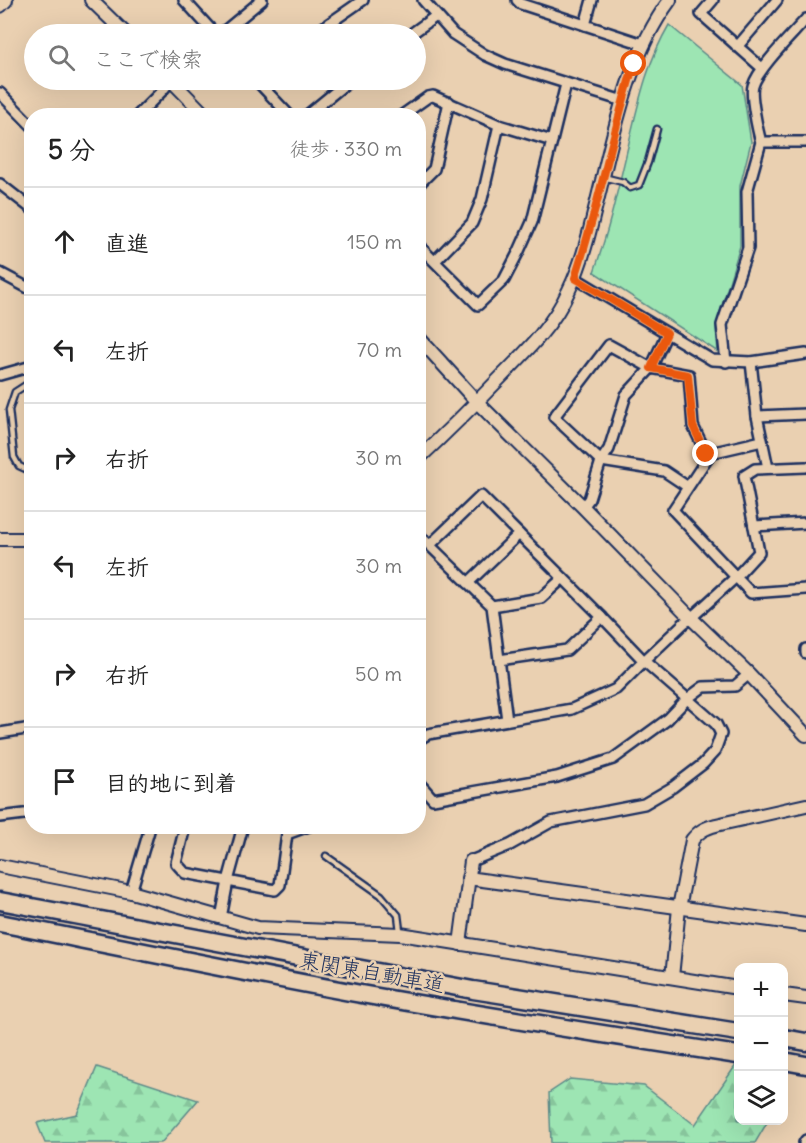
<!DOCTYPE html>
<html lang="ja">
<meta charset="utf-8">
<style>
body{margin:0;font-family:Delius,"Klee One",sans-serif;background:#f2f2f2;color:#222}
.controls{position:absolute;right:18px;bottom:18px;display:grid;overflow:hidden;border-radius:12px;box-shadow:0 6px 24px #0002}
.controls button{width:54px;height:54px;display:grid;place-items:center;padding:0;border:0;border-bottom:2px solid #e0e0e0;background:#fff;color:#222;font:30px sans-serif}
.stop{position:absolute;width:18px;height:18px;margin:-14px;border:4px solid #ea580c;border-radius:50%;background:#fff}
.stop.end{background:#ea580c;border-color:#fff;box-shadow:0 2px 6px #0008}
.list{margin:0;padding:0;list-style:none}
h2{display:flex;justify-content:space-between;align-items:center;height:78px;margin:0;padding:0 24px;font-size:26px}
h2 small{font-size:20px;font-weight:400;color:#767676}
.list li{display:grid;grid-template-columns:39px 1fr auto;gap:18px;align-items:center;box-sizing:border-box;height:108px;padding:0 24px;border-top:2px solid #e0e0e0}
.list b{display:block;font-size:22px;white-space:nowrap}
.list em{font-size:20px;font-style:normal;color:#767676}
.icon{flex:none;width:33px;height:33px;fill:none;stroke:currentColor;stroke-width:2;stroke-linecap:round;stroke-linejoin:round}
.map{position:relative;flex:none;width:806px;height:1143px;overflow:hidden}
.search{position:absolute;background:#fff;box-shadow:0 6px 24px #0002;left:24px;top:24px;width:402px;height:66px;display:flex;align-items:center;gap:15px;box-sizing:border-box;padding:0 21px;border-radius:33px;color:#767676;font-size:22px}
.panel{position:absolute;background:#fff;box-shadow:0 6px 24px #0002;left:24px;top:108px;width:402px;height:726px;border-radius:24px}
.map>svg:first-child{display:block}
.forest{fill:url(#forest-firs);stroke:#5c8a88;stroke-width:1.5}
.green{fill:#9de5b3;stroke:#5c8a88;stroke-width:1.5}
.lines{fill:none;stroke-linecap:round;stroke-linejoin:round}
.service-casing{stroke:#1b2f5e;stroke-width:9}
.minor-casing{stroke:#1b2f5e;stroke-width:14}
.tertiary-casing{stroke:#1b2f5e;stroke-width:16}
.secondary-casing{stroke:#1b2f5e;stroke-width:18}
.motorway-casing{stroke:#1b2f5e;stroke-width:21}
.service{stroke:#ead0b1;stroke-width:4.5}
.minor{stroke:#ead0b1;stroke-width:9}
.tertiary{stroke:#ead0b1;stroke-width:12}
.secondary{stroke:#ead0b1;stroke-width:14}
.motorway{stroke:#ead0b1;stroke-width:16}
.route{stroke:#ea580c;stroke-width:8}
.labels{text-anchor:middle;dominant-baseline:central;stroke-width:5;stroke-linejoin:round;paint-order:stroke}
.street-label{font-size:21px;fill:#1b2f5e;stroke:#ead0b1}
</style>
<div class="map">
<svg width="806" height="1143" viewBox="0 0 806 1143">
<defs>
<pattern id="forest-firs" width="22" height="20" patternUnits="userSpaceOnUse" patternTransform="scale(1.5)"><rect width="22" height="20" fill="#9de5b3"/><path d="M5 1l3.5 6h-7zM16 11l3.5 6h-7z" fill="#87c59c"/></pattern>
</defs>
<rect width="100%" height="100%" fill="#ead0b1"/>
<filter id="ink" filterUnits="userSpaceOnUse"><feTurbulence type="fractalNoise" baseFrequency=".0167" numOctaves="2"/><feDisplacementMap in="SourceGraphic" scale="12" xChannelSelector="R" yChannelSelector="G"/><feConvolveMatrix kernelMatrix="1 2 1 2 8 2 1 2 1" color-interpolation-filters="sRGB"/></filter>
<g filter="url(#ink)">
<!-- forest -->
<g class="forest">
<path d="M736,1065L738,1066V1120L768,1121L755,1143H551L549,1093L570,1079L644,1086L695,1125Z"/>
<path d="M97,1067L198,1100L161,1143H45L37,1123L77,1114Z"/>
</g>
<!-- green -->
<path class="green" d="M669,25L742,85L751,142L740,186V246L716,326L718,352L594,272C610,227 620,180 631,134C640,96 649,59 669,25Z"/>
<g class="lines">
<defs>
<g id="service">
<path d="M603,177L623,182L630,188L639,185L648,162L657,129"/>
<path d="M32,381L15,392L9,410L14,457L19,466L32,472"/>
<path d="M326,856L381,895L398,915L400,931"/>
</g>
<g id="minor">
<path d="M184,0L215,34"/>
<path d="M423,0L453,34L485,55L505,64L623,101"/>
<path d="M517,0L521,4L643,44"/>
<path d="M713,0L701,14L762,68"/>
<path d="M806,19C793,34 758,68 753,86C750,95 758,132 761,142H806"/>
<path d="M585,25L592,0"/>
<path d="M221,34L262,0"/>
<path d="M314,34L363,0"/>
<path d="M411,34L436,16"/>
<path d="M737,47L777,0"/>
<path d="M256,80L290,116"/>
<path d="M0,93L32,126"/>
<path d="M137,116L163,90L171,80"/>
<path d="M306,116L350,80"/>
<path d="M401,116L428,97L433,96L499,125L552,141"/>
<path d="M0,184L32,209"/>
<path d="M418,185L434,169L449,102"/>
<path d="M418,245L478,305L504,280L519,251L532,222L566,84"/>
<path d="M435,261L472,223L482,199L499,125"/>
<path d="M0,273L32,290"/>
<path d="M575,278L712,360L751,362L806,354"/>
<path d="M726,362L722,325L748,248L747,192L761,142"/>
<path d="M751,362L757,416L768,468"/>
<path d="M0,375L32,366V365"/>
<path d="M757,416L806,414"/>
<path d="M706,454L762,441"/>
<path d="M688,487L664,471L601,461L554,417L609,345L651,368L689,375L693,426L708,457L673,510L751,593L806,589"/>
<path d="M583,507L589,499L601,461L609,449L626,395L651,368L667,333"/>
<path d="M754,526L806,523"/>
<path d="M418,534L492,606L507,720"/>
<path d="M430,545L481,496L602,617L567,650L499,660"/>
<path d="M468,583L519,534"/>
<path d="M492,606L541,598L563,578"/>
<path d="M806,649V653"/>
<path d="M0,733L32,728"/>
<path d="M418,740L428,734L572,709L616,689L644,661L602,617"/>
<path d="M418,782L433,799L557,777L613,759L668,719L687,699L703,687L735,686L749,674"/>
<path d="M0,817L32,813"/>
<path d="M182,826L184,831L176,863L185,873L275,890L280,885L287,834L309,826"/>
<path d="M471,861L510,845L551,822L644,804L673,787L703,764L715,751L721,734L716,724L644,661L684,623L691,618L736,577L759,552L744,476L755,469L806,467"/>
<path d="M131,892L149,831L147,826"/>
<path d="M221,918L228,881L242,830L240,826"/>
<path d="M804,1143L806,1140"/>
</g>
<g id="tertiary">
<path d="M91,0L126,34"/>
<path d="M171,80L206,116"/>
<path d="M418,337L477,402L583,507L691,618L749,674L806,735"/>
<path d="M418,459C447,432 475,404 502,376C528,350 554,324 569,290C581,266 588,239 594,213C613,140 625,61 670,0"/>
<path d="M0,539H32"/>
<path d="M0,866L131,892L258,928L400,934L738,988"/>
<path d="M468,878L806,925"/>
<path d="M460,944L471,861"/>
<path d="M672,977L679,908L692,840C699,831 705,828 716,825L806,805"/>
<path d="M784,995L806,998"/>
</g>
<path id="secondary" d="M0,5L5,0"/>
<g id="motorway">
<path d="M0,901L473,990L738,1032"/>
<path d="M0,923C120,947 241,972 361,994C487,1016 613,1036 738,1055"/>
<path d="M784,1038L806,1042"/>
<path d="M784,1061L806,1065"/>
</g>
</defs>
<!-- service casing -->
<use href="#service" class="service-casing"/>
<!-- minor casing -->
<use href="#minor" class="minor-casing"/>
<!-- tertiary casing -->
<use href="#tertiary" class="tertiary-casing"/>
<!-- secondary casing -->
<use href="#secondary" class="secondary-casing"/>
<!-- motorway casing -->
<use href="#motorway" class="motorway-casing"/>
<!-- service -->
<use href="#service" class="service"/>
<!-- minor -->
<use href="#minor" class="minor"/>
<!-- tertiary -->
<use href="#tertiary" class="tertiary"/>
<!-- secondary -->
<use href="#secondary" class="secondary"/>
<!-- motorway -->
<use href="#motorway" class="motorway"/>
</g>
</g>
<g class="lines" filter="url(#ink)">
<!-- route -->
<path class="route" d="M634,64C612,135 598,208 575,278L667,333L651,368L688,375L693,426L706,454"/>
</g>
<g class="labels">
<!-- street labels -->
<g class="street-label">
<text transform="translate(372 972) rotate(10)">東関東自動車道</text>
</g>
</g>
</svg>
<div class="controls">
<button>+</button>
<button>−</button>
<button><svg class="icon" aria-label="layers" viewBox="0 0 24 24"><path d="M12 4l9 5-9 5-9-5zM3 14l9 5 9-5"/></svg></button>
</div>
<div class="stop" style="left:634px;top:64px"></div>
<div class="stop end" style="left:706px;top:454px"></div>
<div class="search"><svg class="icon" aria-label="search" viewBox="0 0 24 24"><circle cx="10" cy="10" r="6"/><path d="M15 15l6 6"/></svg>ここで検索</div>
<section class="panel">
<h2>5 分<small>徒歩 · 330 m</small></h2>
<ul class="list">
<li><svg class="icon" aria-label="ahead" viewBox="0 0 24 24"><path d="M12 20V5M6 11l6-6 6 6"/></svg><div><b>直進</b></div><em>150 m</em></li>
<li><svg class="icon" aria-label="left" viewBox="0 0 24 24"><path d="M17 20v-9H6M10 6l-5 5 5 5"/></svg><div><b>左折</b></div><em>70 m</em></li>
<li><svg class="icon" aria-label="right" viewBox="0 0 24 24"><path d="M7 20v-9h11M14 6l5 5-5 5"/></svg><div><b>右折</b></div><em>30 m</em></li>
<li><svg class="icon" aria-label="left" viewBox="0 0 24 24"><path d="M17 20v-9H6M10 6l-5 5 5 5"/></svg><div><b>左折</b></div><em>30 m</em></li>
<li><svg class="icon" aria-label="right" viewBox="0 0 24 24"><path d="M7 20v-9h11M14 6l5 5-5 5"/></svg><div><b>右折</b></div><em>50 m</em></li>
<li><svg class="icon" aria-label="arrive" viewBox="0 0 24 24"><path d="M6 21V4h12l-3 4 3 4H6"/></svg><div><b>目的地に到着</b></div></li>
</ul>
</section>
</div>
